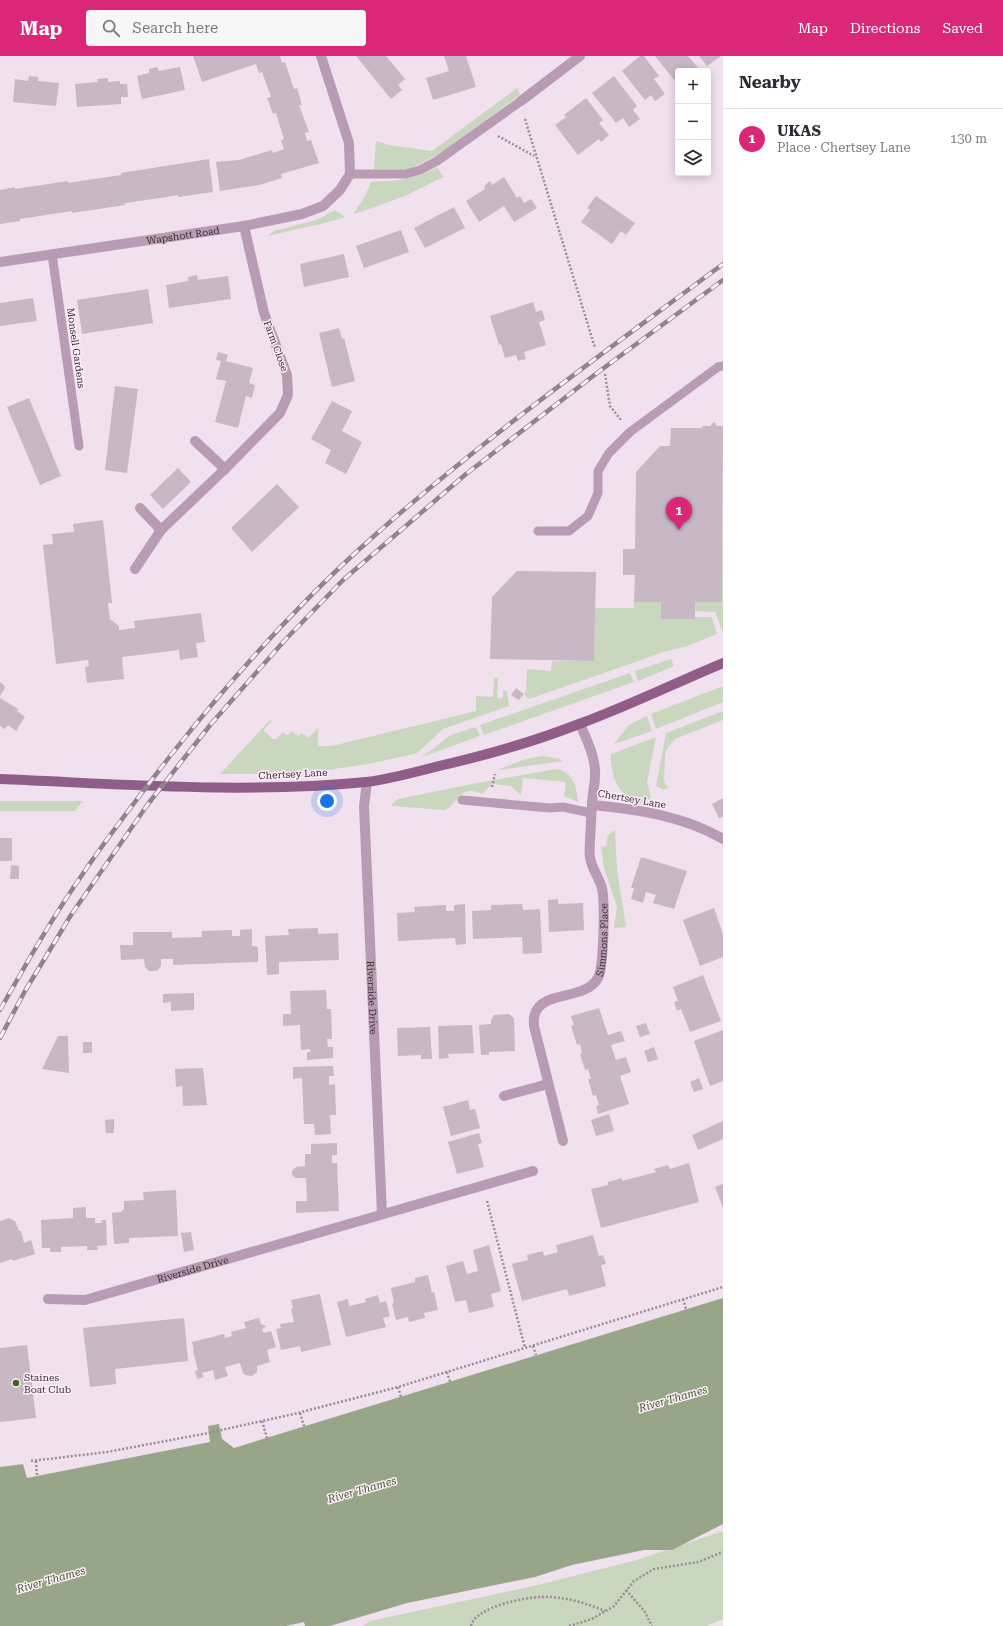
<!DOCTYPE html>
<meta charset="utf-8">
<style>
body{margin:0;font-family:"Roboto Serif",serif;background:#f7f7f7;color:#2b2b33}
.controls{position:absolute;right:12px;top:12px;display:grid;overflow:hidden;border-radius:4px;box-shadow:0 2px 10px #0003}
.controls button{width:36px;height:36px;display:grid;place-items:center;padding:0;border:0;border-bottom:1px solid #e1e1e2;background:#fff;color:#2b2b33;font:20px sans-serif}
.you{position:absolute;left:327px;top:745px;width:14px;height:14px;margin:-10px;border:3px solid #fff;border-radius:50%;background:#1a73e8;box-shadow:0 0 0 6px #1a73e833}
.badge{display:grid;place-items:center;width:26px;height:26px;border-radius:50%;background:#db2777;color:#fff;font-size:13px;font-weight:700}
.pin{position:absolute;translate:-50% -33px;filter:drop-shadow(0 1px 2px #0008)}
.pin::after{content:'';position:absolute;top:21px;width:14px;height:12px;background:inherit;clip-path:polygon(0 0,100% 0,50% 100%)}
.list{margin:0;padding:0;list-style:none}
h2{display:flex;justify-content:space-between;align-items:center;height:52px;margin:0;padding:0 16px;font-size:17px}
h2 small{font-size:13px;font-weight:400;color:#7c7c81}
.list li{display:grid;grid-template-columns:26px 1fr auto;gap:12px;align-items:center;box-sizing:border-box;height:60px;padding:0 16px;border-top:1px solid #e1e1e2}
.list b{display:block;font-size:15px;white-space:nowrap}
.list p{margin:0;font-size:13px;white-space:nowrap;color:#7c7c81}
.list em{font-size:13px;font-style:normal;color:#7c7c81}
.icon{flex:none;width:22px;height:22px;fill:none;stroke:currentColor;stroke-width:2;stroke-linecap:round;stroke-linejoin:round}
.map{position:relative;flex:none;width:723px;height:1570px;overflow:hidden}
header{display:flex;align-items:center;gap:24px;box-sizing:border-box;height:56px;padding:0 20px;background:#db2777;color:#fff}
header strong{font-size:19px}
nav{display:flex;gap:22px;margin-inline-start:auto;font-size:14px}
.search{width:280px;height:36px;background:#f7f7f7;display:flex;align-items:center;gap:10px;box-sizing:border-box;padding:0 14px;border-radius:4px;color:#7c7c81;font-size:15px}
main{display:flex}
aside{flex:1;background:#fff}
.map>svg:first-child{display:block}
.green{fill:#cad7bf}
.water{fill:#97a689}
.building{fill:#c8b8c5}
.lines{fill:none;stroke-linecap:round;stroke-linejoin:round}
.path{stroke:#998d97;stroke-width:2.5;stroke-dasharray:2 2;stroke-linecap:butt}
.lane{stroke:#b99cb3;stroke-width:9}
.street{stroke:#b99cb3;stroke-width:10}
.primary{stroke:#8f5d88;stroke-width:10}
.rail-casing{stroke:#8f848d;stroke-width:4.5}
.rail{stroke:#feedfb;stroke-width:3;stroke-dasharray:9;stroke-linecap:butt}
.poi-dot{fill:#426318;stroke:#feedfb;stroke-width:1.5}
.labels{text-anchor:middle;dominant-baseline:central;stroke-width:3;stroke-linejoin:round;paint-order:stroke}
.street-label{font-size:10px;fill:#383237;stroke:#feedfb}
.poi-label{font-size:10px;fill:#383237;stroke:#feedfb;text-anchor:start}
.water-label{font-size:11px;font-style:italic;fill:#41582a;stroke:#feedfb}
</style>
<header>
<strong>Map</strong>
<div class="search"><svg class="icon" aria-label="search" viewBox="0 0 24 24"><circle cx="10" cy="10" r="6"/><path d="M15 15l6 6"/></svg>Search here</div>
<nav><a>Map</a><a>Directions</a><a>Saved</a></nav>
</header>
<main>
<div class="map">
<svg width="723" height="1570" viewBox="0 0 723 1570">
<rect width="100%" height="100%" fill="#f1e0ee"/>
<!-- green -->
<g class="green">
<path d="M517,32L520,39L444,95L426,105L409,113H374L376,85L389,89L432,95Z"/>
<path d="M437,111L443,121L405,140L355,158L354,157L365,140L371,126C398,125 413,124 437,111Z"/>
<path d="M335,154L345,161L325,167L267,180L274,175L316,164Z"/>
<path d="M723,455V576L715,556L695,555V546H722Z"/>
<path d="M634,546H661L695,561H712L717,578L687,590L664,596L529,643L524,638L526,635L527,613L551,615L552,605H594L595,552H634Z"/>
<path d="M671,603L674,610L638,625L635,615Z"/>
<path d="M630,617L634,626L484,679L480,669Z"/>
<path d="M494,622H498L497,642H503V634L507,635L509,650L443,673L417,697L410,699L368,708L320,715L257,718H220L270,664L272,665L265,672L264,675L273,683H276L283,676L286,679H288L292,675L298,680L302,677L308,682L318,672V690H332L476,655V640L493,641Z"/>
<path d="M723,630V646L656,673L651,658Z"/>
<path d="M723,655V664L675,683L668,691L665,698L664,724L665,728L669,732L664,734L656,730L666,677Z"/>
<path d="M647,660L652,675L614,688L629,669Z"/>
<path d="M476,671L480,680L422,701L451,679Z"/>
<path d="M656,681L647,726L651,742L641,749C619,740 610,721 611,698Z"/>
<path d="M542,700L556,702L563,705L500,714L499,713L526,703Z"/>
<path d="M556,713C573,715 577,731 578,746L564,740L566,726L523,722L521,739L511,730L492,728L482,738C458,727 459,750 444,754L392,750L391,749L398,743L477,727Z"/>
<path d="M0,745H83L75,755H0Z"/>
<path d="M615,774L617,814L626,871L614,872L617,851L604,812L601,791L606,790L608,779Z"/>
<path d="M723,1475V1563L706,1570H363L370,1565L538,1529L637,1504Z"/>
</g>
<!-- water -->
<path class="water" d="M723,1242V1468L672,1494H644L572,1509L535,1521L407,1547L330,1570H305L304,1566L286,1570H0V1411L23,1408L27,1422L210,1386L208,1370L219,1368L222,1383L234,1392Z"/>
<!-- building -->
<g class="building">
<path d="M193,0H280L282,7L285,6L294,33L297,32L302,49H299L309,76L305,77L307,85L311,84L319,107L281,118L282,122L259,129L220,135L216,106L239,104L272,94L273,97L284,93L281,84L284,83L276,57L273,58L267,42L271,41L262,16L259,17L256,8L202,26Z"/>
<path d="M356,0H386L405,23L398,29L402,34L391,43Z"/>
<path d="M444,0H466L476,31L433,44L426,22L449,15Z"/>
<path d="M640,0H644L659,20L654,23L665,38L655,45L651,39L645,44L622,15Z"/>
<path d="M655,0H688L699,13L696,15H678V22L675,25Z"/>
<path d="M699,0H721L707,10Z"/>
<path d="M157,11L159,15L180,11L185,34L142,43L137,20L149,17V13Z"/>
<path d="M29,20L38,21V25L59,27L56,50L13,46L15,23L28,25Z"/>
<path d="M614,20L637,50L633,54L640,63L629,71L623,62L616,67L592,37Z"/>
<path d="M108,22V26L120,25V28H127L128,41H121V48L77,51L75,28L98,26L97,23Z"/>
<path d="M586,42L603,64L599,67L609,79L601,86L599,83L578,99L555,69L566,61L564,59Z"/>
<path d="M209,103L213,136L178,141V139L160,142L125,147V149L72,157V155L20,163V165L0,168V134L15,131V133L68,125V127L121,119V117Z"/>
<path d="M504,121L517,142L520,140L524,147L531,143L537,152L514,166L504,150L479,166L466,145L485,133L484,130L490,125L492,129Z"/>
<path d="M596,140L635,167L626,179L621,175L612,188L581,166L590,154L587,152Z"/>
<path d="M454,151L465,172L425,192L414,172Z"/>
<path d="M401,174L409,196L364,212L356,190Z"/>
<path d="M344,198L349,221L304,231L300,208Z"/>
<path d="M197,219L198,224L228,220L231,243L169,252L166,229L188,225V221Z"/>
<path d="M148,233L153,267L82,278L77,244Z"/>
<path d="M33,242L37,265L0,270V247Z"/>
<path d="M533,246L536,256L542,254L545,264L539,266L546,289L524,296L526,303L518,305L516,299L505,302L501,288L499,289L490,260Z"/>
<path d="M339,272L342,283L344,282L355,325L332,331L319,277Z"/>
<path d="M218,296L228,299L226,305L253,312L249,327L255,329L252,342L246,340L238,372L215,366L226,325L216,323L221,305L216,304Z"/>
<path d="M115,330L138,333L127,417L105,414Z"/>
<path d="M29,342L61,420L40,429L7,351Z"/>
<path d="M332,345L352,355L342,375L362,386L346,418L325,407L331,394L311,383Z"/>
<path d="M714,366L717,370H723L722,546H695V563H661V546H634L635,519H623V493H635L636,416L660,390H670L671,372H702V370H710Z"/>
<path d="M178,412L191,426L163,453L150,439Z"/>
<path d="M277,428L299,451L252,496L231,472Z"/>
<path d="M103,464L112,547H108L110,563L119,570V574L135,572L134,565L201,557L205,586L196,587L198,601L180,604L179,594L122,601L124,623L87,627L85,611L89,610L88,604L56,608L43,489L53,488L52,478L74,476L73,468Z"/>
<path d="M517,515L596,516L594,605L490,603L492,541Z"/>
<path d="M0,626L4,629L5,632L0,640Z"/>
<path d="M516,632L524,638L519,644L511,639Z"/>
<path d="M0,642L18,653L17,655L25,661L16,675L8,669L5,673L0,670Z"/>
<path d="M723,742V761L719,762L712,748Z"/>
<rect x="0" y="782" width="12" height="23"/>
<path d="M641,801L687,815L674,853L653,847L656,839L646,836L643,847L631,843L634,832H631Z"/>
<path d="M11,809L19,810V823H10Z"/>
<path d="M558,843V848L583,847L584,874L549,876L548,844Z"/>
<path d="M465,848L466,888L456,889L455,882L398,885L397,857L415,856L414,851L446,849V855H454V849Z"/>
<path d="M522,848L523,854L540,853L542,897L523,898L522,881L473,883L472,855L491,854V849Z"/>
<path d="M714,852L723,878V901L700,910L683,864Z"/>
<path d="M318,872V878L338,877L339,904L279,906V918L267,919L265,880L289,879L288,873Z"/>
<path d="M252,873V890L258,891V906L173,909V903H161V910L157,915H149L145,911L144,903L121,904L120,889H133V876H172V882L202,881V875L232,874V880H240V874Z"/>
<path d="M703,919L721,965L690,976L681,953L677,955L674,946L678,945L673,931Z"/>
<path d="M326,934L327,953H331L332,983H327L328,991H333V1002L307,1004V996H310V993L301,994L300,969L283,970V958H291L290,935Z"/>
<path d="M194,937V954L171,955V946L163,947V938Z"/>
<path d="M599,952L608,979L621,975L625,985L611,989L616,1004L626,1001L631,1016L620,1020L629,1048L598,1058L596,1050L599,1049L596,1039L593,1040L588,1023H591L588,1013L585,1014L580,998L582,997L580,988L577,989L571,970L574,969L571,960Z"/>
<path d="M509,958L514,962L515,995L489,996V999H481L479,969L491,968V964L494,959Z"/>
<path d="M646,967L650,978L640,981L636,970Z"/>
<path d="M472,969L474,997L448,998L449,1002L439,1003L438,970Z"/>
<path d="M430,971L432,1003H421V999L398,1000L397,972Z"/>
<path d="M723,974V1025L710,1030L694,985Z"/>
<path d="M58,980H68L69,1017L42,1013Z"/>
<rect x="83" y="986" width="9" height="11"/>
<path d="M654,991L658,1003L648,1006L644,995Z"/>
<path d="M333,1010L334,1020H329V1029L335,1028L336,1059H330L331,1078L315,1079L314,1068H304L302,1022L293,1023V1011Z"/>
<path d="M203,1012L207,1049L183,1050L182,1030L176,1031L175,1013Z"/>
<path d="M699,1022L703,1033L694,1036L690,1026Z"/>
<path d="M468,1044L470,1054L475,1053L480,1072L451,1080L443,1051Z"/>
<path d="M609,1058L614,1075L596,1080L591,1064Z"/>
<path d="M114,1063V1077H106L105,1064Z"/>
<path d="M723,1065V1083L698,1094L692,1079Z"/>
<path d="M479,1077L482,1087L478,1088L484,1111L457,1118L448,1086Z"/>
<path d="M337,1087V1099H332V1107H337L339,1155L296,1157V1145H307L306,1122H296L292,1119V1115L296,1111L305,1110V1098H311V1088Z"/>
<path d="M689,1107L699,1146L601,1172L591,1133L608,1129V1126L622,1122V1125L656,1116L654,1113L668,1109L670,1113Z"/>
<path d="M723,1128V1152L715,1131Z"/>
<path d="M176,1134L178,1180L129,1182V1187L114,1188L112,1157L122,1156V1154H124V1145L144,1144L143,1136Z"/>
<path d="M86,1151V1162H95V1167H102L101,1164H106L107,1189L97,1190L98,1194H87V1190L61,1191V1196H50V1192H42L41,1164L73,1162V1152Z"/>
<path d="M9,1162L15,1165L19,1175H21L24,1187L31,1184L35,1198L13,1205L12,1203L0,1207V1165Z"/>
<path d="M191,1176L194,1194L184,1196L181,1177Z"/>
<path d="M593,1179L599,1200L603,1199L606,1208L601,1209L606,1230L569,1240L567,1233L522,1245L512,1208L528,1204L527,1199L543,1195L544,1200L558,1196L556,1189Z"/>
<path d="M489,1189L501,1235L491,1238L494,1251L469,1257L466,1244L455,1246L446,1210L463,1205L467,1218L478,1215L473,1194Z"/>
<path d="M428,1219L432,1237L434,1236L438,1254L424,1257L425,1262L409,1266L408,1261L396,1264L392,1248L394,1247L391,1232L415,1226V1222Z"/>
<path d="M320,1238L331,1289L301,1296L300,1290L281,1294L276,1273L281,1272L280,1268L294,1266L291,1253L293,1252L291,1244Z"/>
<path d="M378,1239L380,1247L386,1245L390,1260L383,1262L386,1271L346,1281L337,1246L348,1243L349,1250L366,1246L365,1243Z"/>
<path d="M184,1262L188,1305L115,1313L116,1328L90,1331L83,1272Z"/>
<path d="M259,1262L261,1268L266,1270L262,1274L264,1277L271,1275L276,1291L267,1294L270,1306L257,1310V1316L252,1320L245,1319L243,1317L240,1307L225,1311L228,1320L215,1324L213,1314L202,1317L204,1321L197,1323L195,1315L198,1314L193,1295H194L192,1286L224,1278L225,1282L232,1280L231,1276L246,1272L244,1266Z"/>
<path d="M27,1289L36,1362L0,1366V1292Z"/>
</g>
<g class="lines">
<!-- path -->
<g class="path">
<path d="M525,63L595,292"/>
<path d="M498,80L534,100"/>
<path d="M605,318L610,350L621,364"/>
<path d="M492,731L495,718"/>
<path d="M487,1145L525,1292"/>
<path d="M683,1243L686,1253"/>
<path d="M533,1290L536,1299"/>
<path d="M447,1316L450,1326"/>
<path d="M398,1331L401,1341"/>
<path d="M300,1357L304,1370"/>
<path d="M262,1365L267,1382"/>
<path d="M31,1405L107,1396L203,1378L294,1358L398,1331L723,1231"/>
<path d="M36,1405L37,1420"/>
<path d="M626,1534L645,1556L652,1570"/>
<path d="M471,1570C475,1551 525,1541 542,1541C563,1540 586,1547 605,1555"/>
<path d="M569,1570L592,1563L614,1550L634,1525L654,1513L698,1506L723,1496"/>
</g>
<!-- lane -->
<g class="lane">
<path d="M350,118H406L420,114L437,105L521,45"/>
<path d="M52,198L79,390"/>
<path d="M538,475H569L588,460L598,437V415L609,397L630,376L718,311L723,310"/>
<path d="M462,744L550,752L563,751L591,757"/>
</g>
<!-- street -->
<g class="street">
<path d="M521,45L580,0"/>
<path id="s1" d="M0,206L244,170L302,158L323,150L340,134L350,118L349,87L321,0"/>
<path d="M195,385L225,413"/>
<path d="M140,452L161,474"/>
<path d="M135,513L161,474L225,413L280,357L288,339L287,319L264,257L244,170"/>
<path id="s2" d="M367,726L364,750L382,1158"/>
<path d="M592,749C636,753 684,760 723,783"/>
<path d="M504,1040L548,1028"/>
<path id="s3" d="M563,1085L534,970C534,967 533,962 535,958C542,934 585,945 598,922C604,911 605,846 602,832C599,821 591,812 590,801C589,796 590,789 590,783C591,772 591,761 592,750C592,738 596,726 595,714C594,698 586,682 580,668"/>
<path id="s4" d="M48,1243L85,1244L533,1115"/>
</g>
<!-- primary -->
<path class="primary" d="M0,723C122,728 244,738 366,726C391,723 415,716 439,710C487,699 533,686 579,668C628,650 675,627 723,607"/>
<defs>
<g id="rail">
<path d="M0,954C26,908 52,862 82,819C109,779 138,742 167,704C230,624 297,548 374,480C484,382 605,296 723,208"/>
<path d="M0,982L25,935L71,859L148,748L211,668L285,584L342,525L466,418L597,317L723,224"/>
</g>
</defs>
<!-- rail casing -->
<use href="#rail" class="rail-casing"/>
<!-- rail -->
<use href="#rail" class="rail"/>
</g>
<!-- markers -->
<circle class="poi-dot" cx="16" cy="1327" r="4"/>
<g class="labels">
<!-- street labels -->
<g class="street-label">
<text stroke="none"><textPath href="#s1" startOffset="185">Wapshott Road</textPath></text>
<text transform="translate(276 290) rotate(70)">Farm Close</text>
<text transform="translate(76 292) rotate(82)">Monsell Gardens</text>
<text transform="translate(293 718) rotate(-3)">Chertsey Lane</text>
<text transform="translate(632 743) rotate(10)">Chertsey Lane</text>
<text stroke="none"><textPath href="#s3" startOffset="245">Simmons Place</textPath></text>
<text stroke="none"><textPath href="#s2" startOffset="216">Riverside Drive</textPath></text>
<text stroke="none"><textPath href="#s4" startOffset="149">Riverside Drive</textPath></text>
</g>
<!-- poi labels -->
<g class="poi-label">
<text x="24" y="1321">Staines<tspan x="24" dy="12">Boat Club</tspan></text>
</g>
<!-- water labels -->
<g class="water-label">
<text transform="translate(673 1343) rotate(-16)">River Thames</text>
<text transform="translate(362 1434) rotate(-16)">River Thames</text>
<text transform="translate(51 1524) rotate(-16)">River Thames</text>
</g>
</g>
</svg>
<div class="controls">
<button>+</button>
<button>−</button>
<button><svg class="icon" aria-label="layers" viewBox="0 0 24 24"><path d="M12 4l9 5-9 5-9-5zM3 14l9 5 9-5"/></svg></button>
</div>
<div class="you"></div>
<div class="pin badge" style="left:679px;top:474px">1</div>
</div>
<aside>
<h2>Nearby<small></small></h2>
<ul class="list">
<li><span class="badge">1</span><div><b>UKAS</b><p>Place · Chertsey Lane</p></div><em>130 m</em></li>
</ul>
</aside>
</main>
